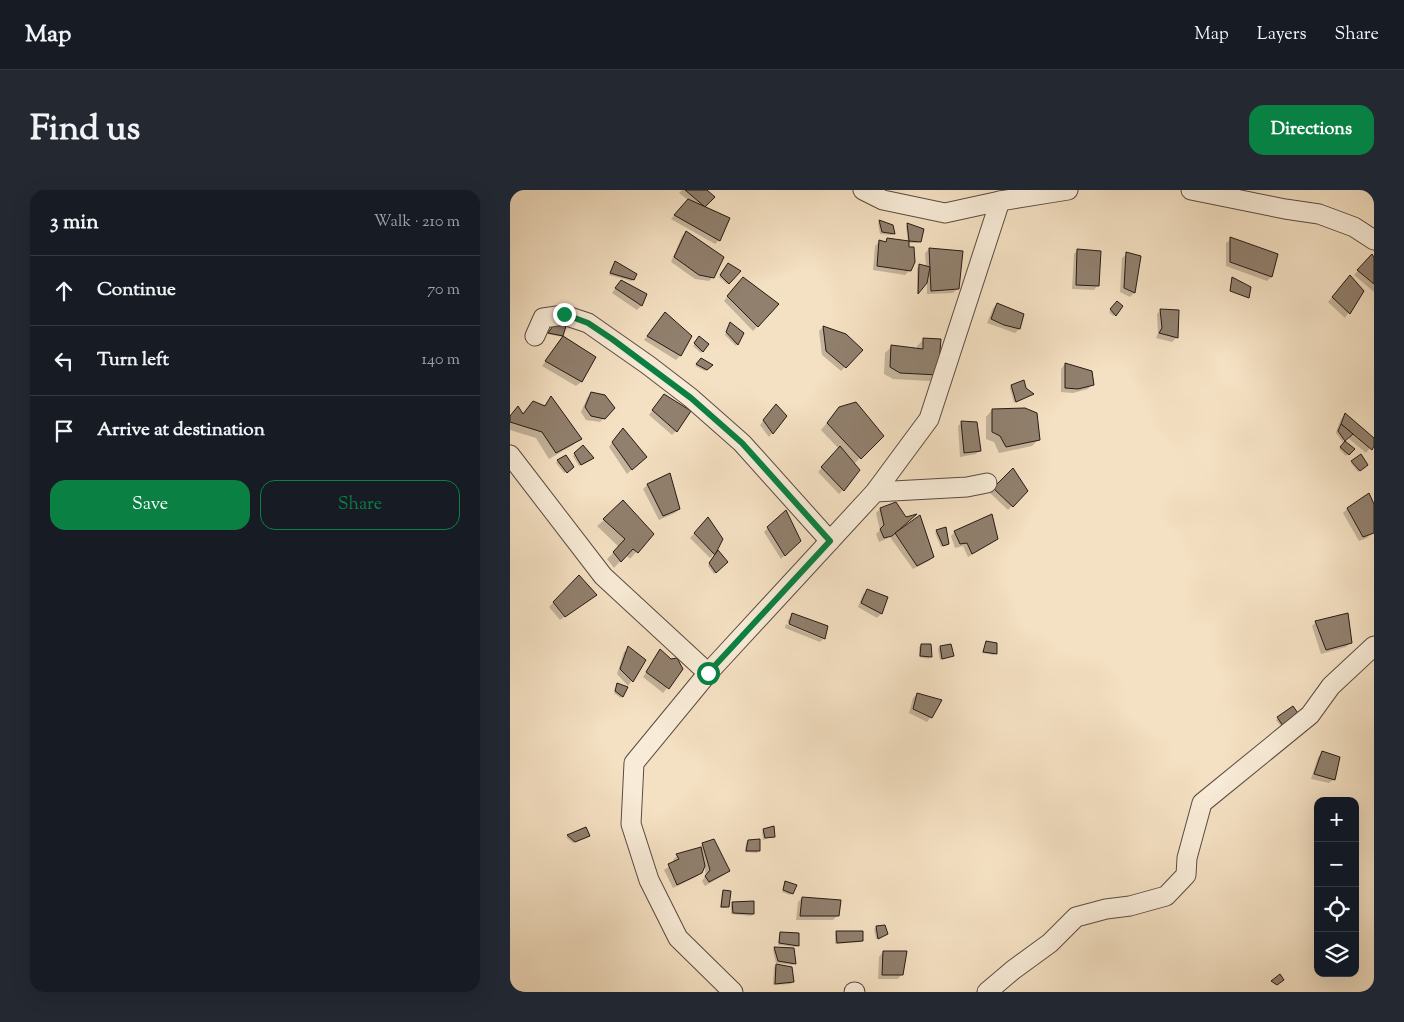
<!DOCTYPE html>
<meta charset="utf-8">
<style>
body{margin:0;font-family:"Sorts Mill Goudy",serif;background:#242831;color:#f1f3f6}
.controls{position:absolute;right:15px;bottom:15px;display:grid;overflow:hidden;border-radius:10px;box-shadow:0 5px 20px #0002}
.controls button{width:45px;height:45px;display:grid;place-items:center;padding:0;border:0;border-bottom:1px solid #363941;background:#171b24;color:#f1f3f6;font:25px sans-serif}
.stop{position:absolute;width:15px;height:15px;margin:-11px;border:4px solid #0b8043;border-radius:50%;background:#fff}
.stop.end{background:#0b8043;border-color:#fff;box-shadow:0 1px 5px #0008}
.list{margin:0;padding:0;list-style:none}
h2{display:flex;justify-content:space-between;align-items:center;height:65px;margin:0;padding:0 20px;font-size:21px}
h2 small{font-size:16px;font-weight:400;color:#9ea1a6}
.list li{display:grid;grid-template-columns:32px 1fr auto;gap:15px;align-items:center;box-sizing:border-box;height:70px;padding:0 20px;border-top:1px solid #363941}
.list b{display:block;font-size:19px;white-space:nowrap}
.list em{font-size:16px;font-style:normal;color:#9ea1a6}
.actions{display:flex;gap:10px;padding:15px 20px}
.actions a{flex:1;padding:11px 0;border:1px solid #0b8043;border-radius:15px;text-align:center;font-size:18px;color:#0b8043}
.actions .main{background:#0b8043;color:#fff}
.icon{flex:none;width:28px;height:28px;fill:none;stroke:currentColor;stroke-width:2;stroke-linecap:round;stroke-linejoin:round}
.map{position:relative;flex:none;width:864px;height:802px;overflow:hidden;border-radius:15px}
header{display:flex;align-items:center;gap:30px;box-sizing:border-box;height:70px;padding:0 25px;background:#171b24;border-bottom:1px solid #363941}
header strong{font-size:24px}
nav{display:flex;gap:28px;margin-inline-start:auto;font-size:18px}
.intro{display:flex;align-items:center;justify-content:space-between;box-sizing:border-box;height:120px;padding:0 30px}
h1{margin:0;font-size:35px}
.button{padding:12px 22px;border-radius:15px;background:#0b8043;color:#fff;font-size:18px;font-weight:700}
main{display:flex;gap:30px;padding:0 30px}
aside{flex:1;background:#171b24;border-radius:15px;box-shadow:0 5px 20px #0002}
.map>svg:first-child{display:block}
.shadow{fill:#0003}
.building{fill:#91806e;stroke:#261914}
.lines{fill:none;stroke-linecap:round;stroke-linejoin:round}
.street-casing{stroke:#5a4b40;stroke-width:21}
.street{stroke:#f8ebd7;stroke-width:19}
.route{stroke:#0b8043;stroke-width:6}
</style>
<header>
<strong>Map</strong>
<nav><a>Map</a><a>Layers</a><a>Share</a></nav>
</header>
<div class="intro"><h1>Find us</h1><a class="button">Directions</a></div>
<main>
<aside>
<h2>3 min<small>Walk · 210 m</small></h2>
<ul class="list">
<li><svg class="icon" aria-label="ahead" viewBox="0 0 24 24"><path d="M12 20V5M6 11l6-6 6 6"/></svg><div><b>Continue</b></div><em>70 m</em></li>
<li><svg class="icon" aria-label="left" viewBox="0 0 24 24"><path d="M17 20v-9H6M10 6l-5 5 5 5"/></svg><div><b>Turn left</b></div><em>140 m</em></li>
<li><svg class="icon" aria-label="arrive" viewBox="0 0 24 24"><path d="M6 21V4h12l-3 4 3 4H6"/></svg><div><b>Arrive at destination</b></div></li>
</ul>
<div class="actions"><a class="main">Save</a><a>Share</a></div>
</aside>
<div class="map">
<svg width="864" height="802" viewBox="0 0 864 802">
<rect width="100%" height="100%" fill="#f4e0c2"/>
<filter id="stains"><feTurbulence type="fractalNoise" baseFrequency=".004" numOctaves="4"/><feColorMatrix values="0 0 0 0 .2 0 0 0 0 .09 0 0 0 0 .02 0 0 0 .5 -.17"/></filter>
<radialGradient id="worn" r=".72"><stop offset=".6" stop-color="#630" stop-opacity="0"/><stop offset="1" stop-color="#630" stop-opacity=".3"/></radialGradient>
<!-- shadow -->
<g class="shadow">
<path d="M172,0H195L203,7L193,17L209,50L205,54L161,29L178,10L169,3Z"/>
<path d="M370,32L383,44L382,45L370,44L368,33Z"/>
<path d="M397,35L410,51L408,53H398L400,80L395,85L363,80L365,56L369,52L374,53L378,50L398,52L396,36Z"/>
<path d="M176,42L203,87L199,91L185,89L161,72L172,46Z"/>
<path d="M721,49L767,65L761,87L757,91L716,76V53Z"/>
<path d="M419,59L448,98L443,103L417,104V92L407,103V78L409,76L416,77L415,63Z"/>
<path d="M568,60L588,95L584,100L562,99L564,64Z"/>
<path d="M617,64L624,103L620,107L610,102L612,68Z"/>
<path d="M862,66L864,69V102L844,85Z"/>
<path d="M104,74L123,90L121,91L99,85Z"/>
<path d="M216,76L229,81L217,94L209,87Z"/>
<path d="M836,91L852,101L835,128L818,112Z"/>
<path d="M228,93L267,114L243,141L214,111Z"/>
<path d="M107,96L136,105L131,116L127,120L102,103Z"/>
<path d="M607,113L605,125L603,126L599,122Z"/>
<path d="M487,114L509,139L505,143L477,133L483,118Z"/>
<path d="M651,120L667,147L662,152L646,148L648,143L647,124Z"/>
<path d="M151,128L181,146L170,166L166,170L134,150Z"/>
<path d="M220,134L232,143L226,156L215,145Z"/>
<path d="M46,135L54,136L52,146L85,167L71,192L66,196L32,176L53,147L37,144Z"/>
<path d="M313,137L335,145L351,160L331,181L312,165L309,141Z"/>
<path d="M188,149L197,154L191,163L183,156Z"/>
<path d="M414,149L427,184L420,191L383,189L374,184L375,163L382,156L407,159V156Z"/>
<path d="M191,170L201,176L195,181L185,176Z"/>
<path d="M555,174L582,194L578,199L563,203L551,202V179Z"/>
<path d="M501,196L515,199L520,205L504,213L500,198Z"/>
<path d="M82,203L94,228L90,232L76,230L71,222L77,208Z"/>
<path d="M41,208L70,248L63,255L39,269L26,248L0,240V227L12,225L23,212L33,217Z"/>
<path d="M150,210L166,241L162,245L139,225Z"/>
<path d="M329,218L372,246L344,274L333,300L329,304L308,282L329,259L311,240Z"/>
<path d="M262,220V243L259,247L250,235Z"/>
<path d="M482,220L529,249L522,256L489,263L484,252L476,249V227Z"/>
<path d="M835,225L864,250V253L856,263L837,247L833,251L843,259L836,266L829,259L834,254L826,243L827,239L831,229Z"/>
<path d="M452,232L470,260L466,264L450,267L448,236Z"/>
<path d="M108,244L135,267L117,284L99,257Z"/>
<path d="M73,257L82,268L69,276L63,266Z"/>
<path d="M48,271L60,279L54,283L46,273Z"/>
<path d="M842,272L856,275L848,282L841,273Z"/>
<path d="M503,280L516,301L498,320L480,303Z"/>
<path d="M159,285L169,319L165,323L149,330L133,299L137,295Z"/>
<path d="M386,313L387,340L423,367L419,371L403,379L380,347L369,352L366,344L370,340L366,323L370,319Z"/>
<path d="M864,316V341L857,348L849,351L833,323L838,318Z"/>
<path d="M198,329L212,349L204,364L200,368L180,348Z"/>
<path d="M94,330L142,344L120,369L116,365L104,378L97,369L109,357L87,336Z"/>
<path d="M258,338L289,351L271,369L254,342Z"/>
<path d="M427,341L438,353L431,357L425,343Z"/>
<path d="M445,342L487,349L482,353L458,367L453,356L445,358L441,346Z"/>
<path d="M206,363L217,372L204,384L198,376Z"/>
<path d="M69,386L81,409L50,430L39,417Z"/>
<path d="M358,400L376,407L371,424L367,428L348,417L353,404Z"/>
<path d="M282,424L316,437L314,448L310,452L275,438L276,434L313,449V446L277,432Z"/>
<path d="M806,432L840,453L836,457L811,464L802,436Z"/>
<path d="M476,452L486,463L484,465L472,463Z"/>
<path d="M411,456L420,467L419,469L409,467V457Z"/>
<path d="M430,457L443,466L430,470L428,459Z"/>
<path d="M119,458L135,471L118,496L107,484L114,462Z"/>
<path d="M150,461L172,479L153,503L133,487Z"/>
<path d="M107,494L112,506L111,508L104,503Z"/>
<path d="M407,504L421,527L417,532L399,523L403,508Z"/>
<path d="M782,518L773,539L766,530Z"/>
<path d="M812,563L824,589L819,593L801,589L808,567Z"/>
<path d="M253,641L263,646L253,650L252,642Z"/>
<path d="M58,646H78L63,653L56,647Z"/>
<path d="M238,651L248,661L247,663L235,662L236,653Z"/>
<path d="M193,654L219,681L214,685L195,696L192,691L196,685L194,675L191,683L186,687L163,698L154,680L164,673L163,670L167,666L188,659Z"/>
<path d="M275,693L282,703L280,705L272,702Z"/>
<path d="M214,701L218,716L216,718H210L212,703Z"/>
<path d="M292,708L328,725L323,730H286L288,712Z"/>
<path d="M223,713L243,724L241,726L221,724V715Z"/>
<path d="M366,737L375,745L366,749L364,739Z"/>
<path d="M327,742L352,750L350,752L325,754V744Z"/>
<path d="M271,743L288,755L286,757L268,755L269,745Z"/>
<path d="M265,758L284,773L283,775L266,773L263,760Z"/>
<path d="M373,762L392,784L388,789H368L369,767Z"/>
<path d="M266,776L282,792L281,794L263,795L264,777Z"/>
</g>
<!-- building -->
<g class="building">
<path d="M175,0H197L205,7L195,17Z"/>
<path d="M178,9L220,28L210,51L164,25Z"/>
<path d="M369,30L383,35L385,44L372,42Z"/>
<path d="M397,33L414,39L411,52L399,51Z"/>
<path d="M176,41L214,67L204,88L189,85L164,67Z"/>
<path d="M720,47L768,64L762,87L720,72Z"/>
<path d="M377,48L399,51V57H404L405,72L401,81L367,76L369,50L376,52Z"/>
<path d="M419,58L453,61L449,99L421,101Z"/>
<path d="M567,59L591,61L589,96L566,95Z"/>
<path d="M616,62L631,66L625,103L614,98Z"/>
<path d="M862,64L864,67V94L847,80Z"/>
<path d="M105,71L127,84L124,90L100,83Z"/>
<path d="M218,73L231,81L219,94L210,85Z"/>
<path d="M409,74L420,77L417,93L408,104Z"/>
<path d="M840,85L854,101L840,124L822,107Z"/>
<path d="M233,87L269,114L248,137L217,106Z"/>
<path d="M722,87L741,97L739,108L720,101Z"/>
<path d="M111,90L137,104L132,116L105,98Z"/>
<path d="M607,111L613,116L606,126L600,119Z"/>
<path d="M487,113L514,124L510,139L494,135L481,129Z"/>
<path d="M650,119L669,120L668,148L649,143L652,138Z"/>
<path d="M155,122L182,146L171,166L137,146Z"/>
<path d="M220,132L234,143L228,155L216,142Z"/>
<path d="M45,133L56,136L53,146L38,143Z"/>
<path d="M313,136L336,144L353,160L336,178L316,161Z"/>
<path d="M53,146L86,167L72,192L35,171Z"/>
<path d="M189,146L199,154L193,162L184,153Z"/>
<path d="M413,148L431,149L428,185L390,183L380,177L381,155L413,159Z"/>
<path d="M191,168L203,175L197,180L186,174Z"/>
<path d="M555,173L582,181L584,195L568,199L555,198Z"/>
<path d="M514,190L516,198L524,204L506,212L501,195Z"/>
<path d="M81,202L95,205L105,218L95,229L81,226L75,217Z"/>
<path d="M154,204L181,221L167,242L142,220Z"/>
<path d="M41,206L72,249L46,263L32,242L0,232V226L8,216L13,224L23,211L35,216Z"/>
<path d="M346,212L374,246L351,269L317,233L329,217Z"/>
<path d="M266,214L277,226L263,244L253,230Z"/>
<path d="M515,218L527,223L530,250L496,257L490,246L482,242V219Z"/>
<path d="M835,223L864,248V256L862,260L831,234Z"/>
<path d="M451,231L467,232L471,261L454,263Z"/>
<path d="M831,234L843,244L835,251L828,241Z"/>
<path d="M113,238L137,267L122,280L102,252Z"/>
<path d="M835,251L845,259L839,265L830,257Z"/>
<path d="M73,255L84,268L71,275L64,263Z"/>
<path d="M330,256L350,280L334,301L311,277Z"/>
<path d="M851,264L858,275L850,281L841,271Z"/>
<path d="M56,265L64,277L57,283L47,270Z"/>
<path d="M503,278L518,301L503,317L483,298Z"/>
<path d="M160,283L170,319L153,326L137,294Z"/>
<path d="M859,303L864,314V343L853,347L837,318Z"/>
<path d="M113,310L144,344L128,363L123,359L111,372L103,362L115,349L93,329Z"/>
<path d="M386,312L396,327L407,324L382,346L374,348L370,339L374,335L370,318Z"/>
<path d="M276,320L291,351L275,366L257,337Z"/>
<path d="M482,324L488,349L462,364L457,353L450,354L444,341Z"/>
<path d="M410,325L424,367L407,376L385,343Z"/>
<path d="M198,327L213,349L205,365L184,343Z"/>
<path d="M436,337L439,354L433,356L426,340Z"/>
<path d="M208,360L218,372L206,383L199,373Z"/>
<path d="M69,385L87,405L55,427L43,412Z"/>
<path d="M357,399L378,407L372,424L351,413Z"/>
<path d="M282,423L318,436L315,449L279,434Z"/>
<path d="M838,423L842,453L816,460L805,431Z"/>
<path d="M476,451L487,453V464L473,462Z"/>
<path d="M411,454H421L422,467L410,466Z"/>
<path d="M441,454L444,466L432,469L430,456Z"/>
<path d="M118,456L136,470L123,492L110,479Z"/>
<path d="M150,459L161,469L167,468L173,479L159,499L136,482Z"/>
<path d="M107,493L118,497L113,507L105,501Z"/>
<path d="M407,503L432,510L422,528L403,519Z"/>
<path d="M783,516L790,526L775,539L767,527Z"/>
<path d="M812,561L830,567L825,590L804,584Z"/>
<path d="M264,636L265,647L255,648L253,639Z"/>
<path d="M76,637L80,646L65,652L57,645Z"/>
<path d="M204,649L220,681L199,692L195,686L200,680L192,653Z"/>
<path d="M250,649V661H236L238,650Z"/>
<path d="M191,657L195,676L192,683L167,695L158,674L169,669L166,664Z"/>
<path d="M275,691L287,695L283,704L273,700Z"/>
<path d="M213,700L221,701L219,717H211Z"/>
<path d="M292,707L331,710L329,726H290Z"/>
<path d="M244,711V724L223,723L222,712Z"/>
<path d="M375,735L378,744L368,749L366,736Z"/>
<path d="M326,741H353V751L327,753Z"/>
<path d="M270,742L289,743V756L269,753Z"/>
<path d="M264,757L284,758L286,774L268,771Z"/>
<path d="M373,761H397L393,785H372Z"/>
<path d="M266,774L282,777L284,792L265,794Z"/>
<path d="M770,784L774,790L767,795L761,791Z"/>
</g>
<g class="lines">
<defs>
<g id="street">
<path d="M353,0L373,10L435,23L490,11L558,0"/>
<path d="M681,0L775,19L809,24L844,37L864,50"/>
<path d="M25,146L33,128L54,125L78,133L138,175L181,208L232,253L320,351"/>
<path d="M0,265L93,386L198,483"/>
<path d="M365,302L457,297L477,293"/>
<path d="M223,802L168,748L139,690L121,634L124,573L198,483L365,302L419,229L490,11"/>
<path d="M344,802H345"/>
<path d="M477,802L503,780L540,753L566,727L596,719L620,716L656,706L676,685L677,668L692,613L800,525L821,496L864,456"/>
</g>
</defs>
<!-- street casing -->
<use href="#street" class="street-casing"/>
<!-- street -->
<use href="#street" class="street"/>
</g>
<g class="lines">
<!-- route -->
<path class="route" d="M54,124L78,133L102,149L181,208L232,253L320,351L198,483"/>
</g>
<rect width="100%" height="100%" filter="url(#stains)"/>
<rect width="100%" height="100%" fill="url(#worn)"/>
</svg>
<div class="controls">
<button>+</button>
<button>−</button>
<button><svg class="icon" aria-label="locate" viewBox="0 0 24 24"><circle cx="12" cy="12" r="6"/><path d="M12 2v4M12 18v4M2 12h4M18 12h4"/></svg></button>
<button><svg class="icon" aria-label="layers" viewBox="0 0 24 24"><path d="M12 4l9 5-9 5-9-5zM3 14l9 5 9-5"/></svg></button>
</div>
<div class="stop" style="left:198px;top:483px"></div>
<div class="stop end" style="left:54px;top:124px"></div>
</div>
</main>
